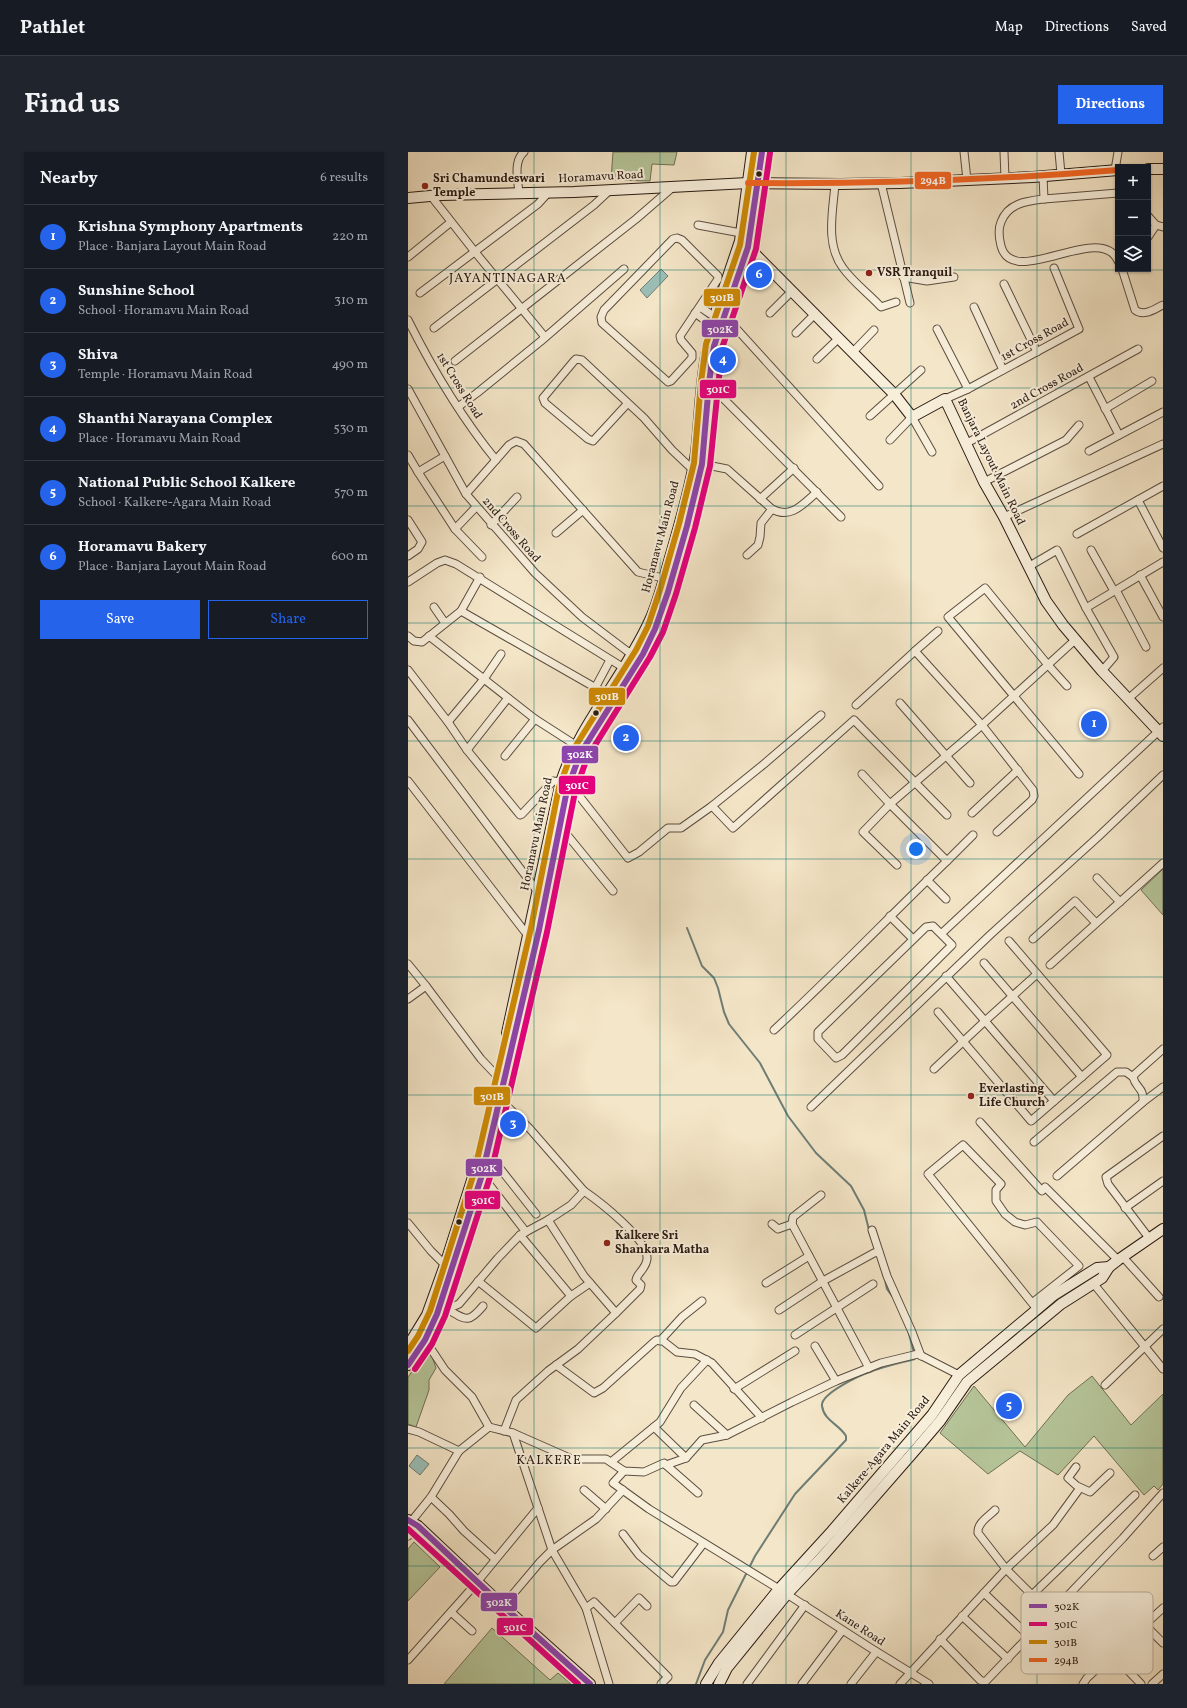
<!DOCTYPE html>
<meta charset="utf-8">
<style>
body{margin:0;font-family:Vollkorn,serif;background:#20242c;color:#f1f3f6}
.controls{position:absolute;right:12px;top:12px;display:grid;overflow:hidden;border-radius:0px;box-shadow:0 1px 3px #0004}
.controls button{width:36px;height:36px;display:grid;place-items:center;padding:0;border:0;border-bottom:1px solid #363941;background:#171b24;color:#f1f3f6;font:20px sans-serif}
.you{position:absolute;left:508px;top:697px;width:14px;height:14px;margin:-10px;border:3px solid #fff;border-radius:50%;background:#1a73e8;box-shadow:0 0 0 6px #1a73e833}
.badge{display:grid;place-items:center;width:26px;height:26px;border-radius:50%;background:#2563eb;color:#fff;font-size:13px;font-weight:700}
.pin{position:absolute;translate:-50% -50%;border:2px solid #fff;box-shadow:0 1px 4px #0006}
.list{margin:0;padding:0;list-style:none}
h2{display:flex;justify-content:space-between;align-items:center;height:52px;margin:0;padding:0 16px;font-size:17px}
h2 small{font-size:13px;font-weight:400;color:#9ea1a6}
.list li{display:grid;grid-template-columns:26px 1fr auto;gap:12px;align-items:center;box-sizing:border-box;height:64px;padding:0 16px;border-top:1px solid #363941}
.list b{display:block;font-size:15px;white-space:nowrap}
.list p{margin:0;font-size:13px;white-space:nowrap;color:#9ea1a6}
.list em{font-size:13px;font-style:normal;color:#9ea1a6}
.actions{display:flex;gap:8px;padding:12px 16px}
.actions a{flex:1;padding:9px 0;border:1px solid #2563eb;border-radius:0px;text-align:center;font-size:14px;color:#2563eb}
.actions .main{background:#2563eb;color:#fff}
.icon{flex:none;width:22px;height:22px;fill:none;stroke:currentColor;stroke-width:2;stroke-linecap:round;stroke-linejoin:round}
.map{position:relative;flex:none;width:755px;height:1532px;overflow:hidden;border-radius:0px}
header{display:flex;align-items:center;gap:24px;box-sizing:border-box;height:56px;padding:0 20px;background:#171b24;border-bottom:1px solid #363941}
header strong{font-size:19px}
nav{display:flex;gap:22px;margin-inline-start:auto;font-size:14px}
.intro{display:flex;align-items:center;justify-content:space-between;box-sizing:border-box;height:96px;padding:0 24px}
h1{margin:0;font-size:28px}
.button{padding:10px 18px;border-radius:0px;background:#2563eb;color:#fff;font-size:14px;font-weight:700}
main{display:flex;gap:24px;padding:0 24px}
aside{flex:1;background:#171b24;border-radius:0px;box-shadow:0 1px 3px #0004}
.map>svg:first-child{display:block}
.green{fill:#b6c69a;stroke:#707056}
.water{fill:#9cbfb7;stroke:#6e7d75}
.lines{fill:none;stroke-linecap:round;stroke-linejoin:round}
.stream{stroke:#6e7d75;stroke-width:2}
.street-casing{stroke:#5c4d40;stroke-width:9}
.secondary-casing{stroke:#2a1a12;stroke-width:12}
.street{stroke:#f8efdb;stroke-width:7}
.secondary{stroke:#f8efdb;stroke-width:10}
.bus-1-casing{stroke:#f8efdb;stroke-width:9}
.bus-2-casing{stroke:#f8efdb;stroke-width:9}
.bus-3-casing{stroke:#f8efdb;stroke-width:9}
.bus-4-casing{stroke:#f8efdb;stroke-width:9}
.bus-1{stroke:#8e44ad;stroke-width:6}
.bus-2{stroke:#e5007d;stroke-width:6}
.bus-3{stroke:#ce8a04;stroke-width:6}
.bus-4{stroke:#f26522;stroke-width:6}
.grid{fill:none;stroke:#0f766e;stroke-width:1;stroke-opacity:0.55}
.bus-dot{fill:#2a1a12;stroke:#f8efdb;stroke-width:1.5}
.poi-dot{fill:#8f2418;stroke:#f8efdb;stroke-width:1.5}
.labels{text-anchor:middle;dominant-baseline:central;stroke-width:4;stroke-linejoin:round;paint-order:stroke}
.street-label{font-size:12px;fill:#2a1a12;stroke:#f8efdb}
.poi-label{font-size:12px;font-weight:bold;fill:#2a1a12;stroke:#f8efdb;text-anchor:start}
.neighbourhood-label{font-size:13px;letter-spacing:1px;fill:#2a1a12;stroke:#f8efdb}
.key{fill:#f8efdb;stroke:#baaf9f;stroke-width:1}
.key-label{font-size:11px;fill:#2a1a12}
.line-badge{stroke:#f8efdb;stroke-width:1.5}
.badge-label{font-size:11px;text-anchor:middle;font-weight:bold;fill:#fff}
</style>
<header>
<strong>Pathlet</strong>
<nav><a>Map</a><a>Directions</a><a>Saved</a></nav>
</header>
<div class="intro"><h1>Find us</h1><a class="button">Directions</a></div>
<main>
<aside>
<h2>Nearby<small>6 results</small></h2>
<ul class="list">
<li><span class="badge">1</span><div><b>Krishna Symphony Apartments</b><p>Place · Banjara Layout Main Road</p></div><em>220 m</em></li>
<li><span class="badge">2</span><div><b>Sunshine School</b><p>School · Horamavu Main Road</p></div><em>310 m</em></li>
<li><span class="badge">3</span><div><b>Shiva</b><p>Temple · Horamavu Main Road</p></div><em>490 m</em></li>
<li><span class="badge">4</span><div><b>Shanthi Narayana Complex</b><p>Place · Horamavu Main Road</p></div><em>530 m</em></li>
<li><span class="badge">5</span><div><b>National Public School Kalkere</b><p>School · Kalkere-Agara Main Road</p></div><em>570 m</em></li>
<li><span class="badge">6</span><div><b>Horamavu Bakery</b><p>Place · Banjara Layout Main Road</p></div><em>600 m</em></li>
</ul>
<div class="actions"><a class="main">Save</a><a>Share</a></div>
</aside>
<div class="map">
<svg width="755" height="1532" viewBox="0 0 755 1532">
<rect width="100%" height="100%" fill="#f4e6c8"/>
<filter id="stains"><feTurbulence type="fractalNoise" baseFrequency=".005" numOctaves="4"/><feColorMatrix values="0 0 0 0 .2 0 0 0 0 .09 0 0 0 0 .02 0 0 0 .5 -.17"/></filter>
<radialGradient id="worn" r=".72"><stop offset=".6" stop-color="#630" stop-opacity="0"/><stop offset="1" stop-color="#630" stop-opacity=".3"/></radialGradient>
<!-- green -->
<g class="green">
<path d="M205,0H269L266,13L244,12L242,29L203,28Z"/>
<path d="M755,717V763L733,738Z"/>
<path d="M21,1196L28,1216L21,1228V1238L8,1275L0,1272V1225Z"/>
<path d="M684,1224L723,1273L755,1242V1332L750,1338L746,1334L736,1343L686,1284L650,1323L612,1299L580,1322L532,1281L566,1234L617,1295L660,1243Z"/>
<path d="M6,1390L32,1415L0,1449V1397Z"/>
<path d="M84,1476L142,1528L150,1521L163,1532H36Z"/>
</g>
<!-- water -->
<g class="water">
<path d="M253,117L260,124L239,146L232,138Z"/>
<path d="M9,1303L21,1312L12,1323L1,1314Z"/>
</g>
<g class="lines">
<!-- stream -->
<g class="stream">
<path d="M279,776L294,814L306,826L310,836L316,860L321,872L352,911L380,964L408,1001L443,1034L456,1058L461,1078"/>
<path d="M476,1124L479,1137L484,1144"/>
<path d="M500,1178L506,1201"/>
<path d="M288,1532L297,1508L315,1480L320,1458L347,1404L387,1342L438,1288V1284C431,1272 416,1269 414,1254C412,1242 452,1223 462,1220C477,1214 492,1211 507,1207V1205"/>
</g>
<defs>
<g id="street">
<path d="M556,0L559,28"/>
<path d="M596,0L597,26"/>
<path d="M651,0L653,22"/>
<path d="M707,18L710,0"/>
<path d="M635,24L636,47C619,49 600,51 593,70C590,77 591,86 593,94C605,139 693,68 710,109"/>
<path d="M473,31L502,151"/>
<path d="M427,32C425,59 417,92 435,116C445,130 461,142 473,155L488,150"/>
<path d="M111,41C110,29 105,9 116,0"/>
<path d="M23,44L67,100L137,185"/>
<path d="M636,47L710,41"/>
<path d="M740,64L748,73L755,75"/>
<path d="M290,73L333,81"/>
<path d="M740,85L748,73"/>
<path d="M269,86L274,88L310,124V127L272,184L273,188L284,201V206L263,229L260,230L194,171L193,165L196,158L265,87Z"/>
<path d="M0,105L43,70"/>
<path d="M714,117L727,158C736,165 746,157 755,153"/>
<path d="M495,125L519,129L546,125"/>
<path d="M596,132L629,200"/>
<path d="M12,141L130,52L140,41"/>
<path d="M292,155L307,165"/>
<path d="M566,155L595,218"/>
<path d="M287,161L305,174"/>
<path d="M362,161L384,139"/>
<path d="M316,163L471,334"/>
<path d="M0,168C25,218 53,265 88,308"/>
<path d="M26,176L186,53L202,38"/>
<path d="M529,177L560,237"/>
<path d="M388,181L407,162"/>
<path d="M445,200L466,178"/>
<path d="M409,207L431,186"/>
<path d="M47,209L228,67L265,35"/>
<path d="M681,225L711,283"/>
<path d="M299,230L433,365"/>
<path d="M0,237L58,342L127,421L174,465L219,499L225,502"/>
<path d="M537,247L560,237L671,177L646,116"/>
<path d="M220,251L185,289L180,287L137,251L135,246L166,209L168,207L174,208L236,266L264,298L284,317L294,312L319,317L364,357C383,368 396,351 409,340"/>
<path d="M50,255L69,241L133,189L216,117"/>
<path d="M697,257L744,229"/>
<path d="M462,264L513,218"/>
<path d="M482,288L504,265L524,300"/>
<path d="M559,291L730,197"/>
<path d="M681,299L755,260"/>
<path d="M0,303L10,320L37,304"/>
<path d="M10,320L47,377L74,405"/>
<path d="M576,330L658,288L671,273"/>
<path d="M58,342L101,293L108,289L116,292L230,420L259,427"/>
<path d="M352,347L386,316"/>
<path d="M730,348L755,396"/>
<path d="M596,365L755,292"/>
<path d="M0,368L14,390L10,397L0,404"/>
<path d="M83,373L109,345"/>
<path d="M47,377L68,355"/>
<path d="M148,381L175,358"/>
<path d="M669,382L755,334"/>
<path d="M683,398L706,439"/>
<path d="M339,403L350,393L352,385L353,371L364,357"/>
<path d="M620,415L649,398L678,456L706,505L694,519"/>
<path d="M732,423L755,465"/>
<path d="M0,430L29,411L37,408L48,412L216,516"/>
<path d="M708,438L738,495"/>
<path d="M26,455L37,471"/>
<path d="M678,456L755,410"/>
<path d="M53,459L202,544"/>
<path d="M0,484L6,489L14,490L53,459L72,425"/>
<path d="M21,484L127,567L169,594"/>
<path d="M507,499L530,479"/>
<path d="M0,518L40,570L59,598L112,663L114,662L145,629L161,631L220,706L231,700L260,676H273L304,654"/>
<path d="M659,534L640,513L577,436L540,465L671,622"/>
<path d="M187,536L202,508"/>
<path d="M720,547L755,516"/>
<path d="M492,551L562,631"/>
<path d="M448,553L507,499L574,573L625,638L626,644L624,648L589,680"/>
<path d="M413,563L356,612L304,654L325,676L446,568L539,663"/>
<path d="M0,568L130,740"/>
<path d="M40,570L76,527L93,502"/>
<path d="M59,598L100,546"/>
<path d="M97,604L127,567"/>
<path d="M454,622L482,652L455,680L489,713"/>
<path d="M0,629L121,785"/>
<path d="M564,661L610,618"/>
<path d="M151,673L205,739"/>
<path d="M539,709L565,683"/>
<path d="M689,726L712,750"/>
<path d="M519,728L538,747"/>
<path d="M482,764L502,784"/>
<path d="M533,782L525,774L518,775L410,880V887L428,906L434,903L544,793L533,782L755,575"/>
<path d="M625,787L667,749L688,771"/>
<path d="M576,811L674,925"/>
<path d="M0,812L18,834"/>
<path d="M642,813L755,711"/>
<path d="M538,824L577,869L629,822"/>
<path d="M0,847L18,834L73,907L90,925L95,927"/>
<path d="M530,860L623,969L699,903L601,789"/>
<path d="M366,878C425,823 481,765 539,709L482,652L574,573L667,488"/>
<path d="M526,917L577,869L646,949"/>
<path d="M91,946L122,977L176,1039L163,1053L140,1068"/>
<path d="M735,950L755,935"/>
<path d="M403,955L582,783L690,685L755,623"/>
<path d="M572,970L634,1039L637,1035L710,1108"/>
<path d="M626,990L709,920H718L725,925"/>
<path d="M73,996L79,1000L128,1062"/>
<path d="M73,1022L118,1080"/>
<path d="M649,1024L735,950C736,935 728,937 725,925L727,922L755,897"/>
<path d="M176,1039C192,1050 241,1088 239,1107C238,1117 229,1121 228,1128L233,1133L232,1137L208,1161"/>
<path d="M717,1056L755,1029"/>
<path d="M0,1071L23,1099L37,1113"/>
<path d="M364,1072L370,1077L384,1072"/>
<path d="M384,1072L461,1216"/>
<path d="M384,1072L385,1065L413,1043"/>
<path d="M464,1078L479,1124L504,1180L513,1204"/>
<path d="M112,1083L163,1144"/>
<path d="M741,1086L700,1032L698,1025L755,984"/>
<path d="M715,1105L751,1145"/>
<path d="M70,1129L128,1176L163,1144L182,1131"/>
<path d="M358,1131L401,1104"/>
<path d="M685,1131L755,1217"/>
<path d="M624,1151L671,1114L629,1070L617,1073L607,1070L597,1062L588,1049V1038L593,1032L555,993L520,1022L624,1151L629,1157"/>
<path d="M39,1157C58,1168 60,1172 75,1154"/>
<path d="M371,1158L415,1129L466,1101L471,1100"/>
<path d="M27,1162L51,1152L90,1106L112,1083L140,1068L176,1124L208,1161L170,1197L140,1219L108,1248L96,1279"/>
<path d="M8,1182L17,1188L37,1218L64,1245L81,1275"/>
<path d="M387,1183L465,1132"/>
<path d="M252,1189L274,1165L294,1149"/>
<path d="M407,1194L428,1229"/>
<path d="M148,1213L186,1241L195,1236L246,1190L249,1188L255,1189L269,1200L287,1202L304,1211L354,1266"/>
<path d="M697,1233L755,1177"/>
<path d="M326,1237L387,1199"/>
<path d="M286,1253L319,1283"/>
<path d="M246,1275L278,1306"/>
<path d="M0,1277L11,1280L51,1299L81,1275L105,1281L164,1307H198L216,1319L236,1320L256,1311L258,1313L278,1306L294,1288L319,1283L384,1250L428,1229L473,1211L510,1202L551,1223"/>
<path d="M105,1281L144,1398L178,1456L201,1532"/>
<path d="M203,1310L252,1270L273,1236L299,1208"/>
<path d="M258,1313L290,1341"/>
<path d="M668,1315L660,1326L669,1334L682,1340L702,1321"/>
<path d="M216,1319L205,1331L241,1357L371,1437L461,1495L521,1532"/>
<path d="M176,1338L198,1357"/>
<path d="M23,1345L41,1362L56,1379L87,1407"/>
<path d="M587,1358C580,1365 569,1371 570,1381L598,1417L643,1462"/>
<path d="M2,1371L23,1345L51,1299"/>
<path d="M215,1382L231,1403L263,1430H266L295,1392"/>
<path d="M0,1384L10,1374"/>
<path d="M745,1404L755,1395"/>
<path d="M576,1441L622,1485"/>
<path d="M624,1443L727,1343"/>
<path d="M95,1454L132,1410L144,1398L188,1367L215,1338"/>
<path d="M178,1456L186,1450L260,1525L253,1532"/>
<path d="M43,1460L64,1479"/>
<path d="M554,1464L600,1507"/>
<path d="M207,1471L231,1446L239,1454"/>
<path d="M736,1472L755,1491"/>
<path d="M532,1487L572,1528L576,1530L578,1529L715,1386L755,1341"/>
<path d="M704,1502L733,1532"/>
<path d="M0,1508L65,1435L130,1356"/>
<path d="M339,1532L397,1453"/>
<path d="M394,1532L434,1479"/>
<path d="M443,1532L468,1500"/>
<path d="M492,1532L598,1417L645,1373L672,1336"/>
<path d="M675,1532L679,1526L755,1456"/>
<path d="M744,1532L755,1522"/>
</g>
<g id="secondary">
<path d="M740,17H755"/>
<path d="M0,46L33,43L166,40L340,31L432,32L492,31L625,25L710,18"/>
<path d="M340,95L486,242L504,265L537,247L576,330L596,365L638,449L655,473L694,519L755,584"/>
<path d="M303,183L309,157L332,89L344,0"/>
<path d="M99,881L153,630C172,571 217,524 242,468C252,446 257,422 264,399C273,367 283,334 288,301C292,267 292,233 299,199"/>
<path d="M0,1194L19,1163L37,1113L71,1006"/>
<path d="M0,1213L17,1188L29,1162L74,1023L115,842L131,778L159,638L172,602L235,502L247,477L260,440L279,374L294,312L298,279L301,231L306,194L340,95L354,0"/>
<path d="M0,1368L10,1374L95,1454L182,1532"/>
<path d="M298,1532L311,1511L371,1437L424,1379L524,1263L551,1223L646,1143L689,1116L701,1115"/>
<path d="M311,1532L319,1516L379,1442L414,1405L509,1296L532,1269L559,1230L653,1152L694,1126L701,1115L710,1108L755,1077"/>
</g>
</defs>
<!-- street casing -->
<use href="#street" class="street-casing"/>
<!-- secondary casing -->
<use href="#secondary" class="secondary-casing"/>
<!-- street -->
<use href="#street" class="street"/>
<!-- secondary -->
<use href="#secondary" class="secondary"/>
<defs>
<g id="bus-1">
<path d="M0,1213L17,1188L29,1162L74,1023L131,778L159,638L172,602L235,502L247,477L260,440L279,374L294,312L301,231L306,194L340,95L354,0"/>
<path d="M0,1368L10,1374L95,1454L182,1532"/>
</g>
<g id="bus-2">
<path d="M7,1217L24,1192L37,1164L82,1025L139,780L167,640L179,606L242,505L255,480L268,442L287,376L302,314L314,196L348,97L362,1"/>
<path d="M0,1377L170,1532"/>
</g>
<path id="bus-3" d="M0,1199L10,1184L22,1159L66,1021L123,776L151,635L165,598L228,498L240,474L252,438L271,372L286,311L293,230L298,192L332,93L346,0"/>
<path id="bus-4" d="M340,31C464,32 587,28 710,18"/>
</defs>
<!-- bus-1 casing -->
<use href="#bus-1" class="bus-1-casing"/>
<!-- bus-2 casing -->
<use href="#bus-2" class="bus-2-casing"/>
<!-- bus-3 casing -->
<use href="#bus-3" class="bus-3-casing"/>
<!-- bus-4 casing -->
<use href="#bus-4" class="bus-4-casing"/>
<!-- bus-1 -->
<use href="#bus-1" class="bus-1"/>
<!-- bus-2 -->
<use href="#bus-2" class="bus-2"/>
<!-- bus-3 -->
<use href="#bus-3" class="bus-3"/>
<!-- bus-4 -->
<use href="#bus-4" class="bus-4"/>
</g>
<!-- grid -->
<path class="grid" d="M126,0V1532M252,0V1532M378,0V1532M503,0V1532M629,0V1532M0,118H755M0,236H755M0,354H755M0,471H755M0,589H755M0,707H755M0,825H755M0,943H755M0,1061H755M0,1178H755M0,1296H755M0,1414H755"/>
<!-- markers -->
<g class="bus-dot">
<circle cx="351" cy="22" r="3.5"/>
<circle cx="188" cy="561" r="3.5"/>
<circle cx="51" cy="1070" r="3.5"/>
</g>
<g class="poi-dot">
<circle cx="17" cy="34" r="4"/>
<circle cx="461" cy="121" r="4"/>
<circle cx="563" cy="944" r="4"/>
<circle cx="199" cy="1091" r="4"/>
</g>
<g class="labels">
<!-- street labels -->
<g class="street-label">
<text transform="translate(193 25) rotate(-3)">Horamavu Road</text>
<text transform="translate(627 188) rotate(-29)">1st Cross Road</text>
<text transform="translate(51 234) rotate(58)">1st Cross Road</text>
<text transform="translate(639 235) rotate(-29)">2nd Cross Road</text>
<text transform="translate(583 310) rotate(64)">Banjara Layout Main Road</text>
<text transform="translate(103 378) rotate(49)">2nd Cross Road</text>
<text transform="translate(253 385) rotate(-75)">Horamavu Main Road</text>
<text transform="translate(129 682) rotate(-78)">Horamavu Main Road</text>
<text transform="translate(476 1298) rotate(-50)">Kalkere-Agara Main Road</text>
<text transform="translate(452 1476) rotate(33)">Kane Road</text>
</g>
<!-- poi labels -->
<g class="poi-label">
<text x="25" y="27">Sri Chamundeswari<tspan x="25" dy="14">Temple</tspan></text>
<text x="469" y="121">VSR Tranquil</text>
<text x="571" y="937">Everlasting<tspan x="571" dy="14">Life Church</tspan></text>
<text x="207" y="1084">Kalkere Sri<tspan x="207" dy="14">Shankara Matha</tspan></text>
</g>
<!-- neighbourhood labels -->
<g class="neighbourhood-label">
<text x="100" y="127">JAYANTINAGARA</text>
<text x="141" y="1309">KALKERE</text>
</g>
</g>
<!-- legend -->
<rect x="613" y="1440" width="132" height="82" rx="6" class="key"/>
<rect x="621" y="1452" width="18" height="4" fill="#8e44ad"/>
<rect x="621" y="1470" width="18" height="4" fill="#e5007d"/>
<rect x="621" y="1488" width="18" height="4" fill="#ce8a04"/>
<rect x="621" y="1506" width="18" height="4" fill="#f26522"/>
<g class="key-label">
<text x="646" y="1458">302K</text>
<text x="646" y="1476">301C</text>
<text x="646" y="1494">301B</text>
<text x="646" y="1512">294B</text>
</g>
<g class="line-badge">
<rect x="506" y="19" width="38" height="19" rx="4" fill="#f26522"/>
<rect x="295" y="136" width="38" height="19" rx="4" fill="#ce8a04"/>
<rect x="293" y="167" width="38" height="19" rx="4" fill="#8e44ad"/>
<rect x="291" y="227" width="38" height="20" rx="4" fill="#e5007d"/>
<rect x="180" y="535" width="38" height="19" rx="4" fill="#ce8a04"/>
<rect x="153" y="593" width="38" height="19" rx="4" fill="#8e44ad"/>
<rect x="150" y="623" width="38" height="20" rx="4" fill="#e5007d"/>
<rect x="65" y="934" width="38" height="20" rx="4" fill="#ce8a04"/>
<rect x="57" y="1006" width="38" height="19" rx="4" fill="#8e44ad"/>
<rect x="56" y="1038" width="37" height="20" rx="4" fill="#e5007d"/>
<rect x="72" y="1440" width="38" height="20" rx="4" fill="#8e44ad"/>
<rect x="88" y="1465" width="38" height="19" rx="4" fill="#e5007d"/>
</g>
<g class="badge-label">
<text x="525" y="32">294B</text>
<text x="314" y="149">301B</text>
<text x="312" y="181">302K</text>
<text x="310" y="241">301C</text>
<text x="199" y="548">301B</text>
<text x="172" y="606">302K</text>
<text x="169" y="637">301C</text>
<text x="84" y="948">301B</text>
<text x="76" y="1020">302K</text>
<text x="75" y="1052">301C</text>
<text x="91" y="1454">302K</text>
<text x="107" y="1479">301C</text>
</g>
<rect width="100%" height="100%" filter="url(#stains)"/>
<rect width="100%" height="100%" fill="url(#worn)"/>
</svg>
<div class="controls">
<button>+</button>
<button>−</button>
<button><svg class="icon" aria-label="layers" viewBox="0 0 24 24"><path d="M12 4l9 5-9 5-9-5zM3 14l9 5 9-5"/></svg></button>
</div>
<div class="you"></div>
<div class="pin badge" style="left:686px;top:572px">1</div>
<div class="pin badge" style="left:218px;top:586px">2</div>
<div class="pin badge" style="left:105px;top:972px">3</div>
<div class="pin badge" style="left:315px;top:208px">4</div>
<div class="pin badge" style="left:601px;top:1254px">5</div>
<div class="pin badge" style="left:351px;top:123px">6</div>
</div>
</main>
